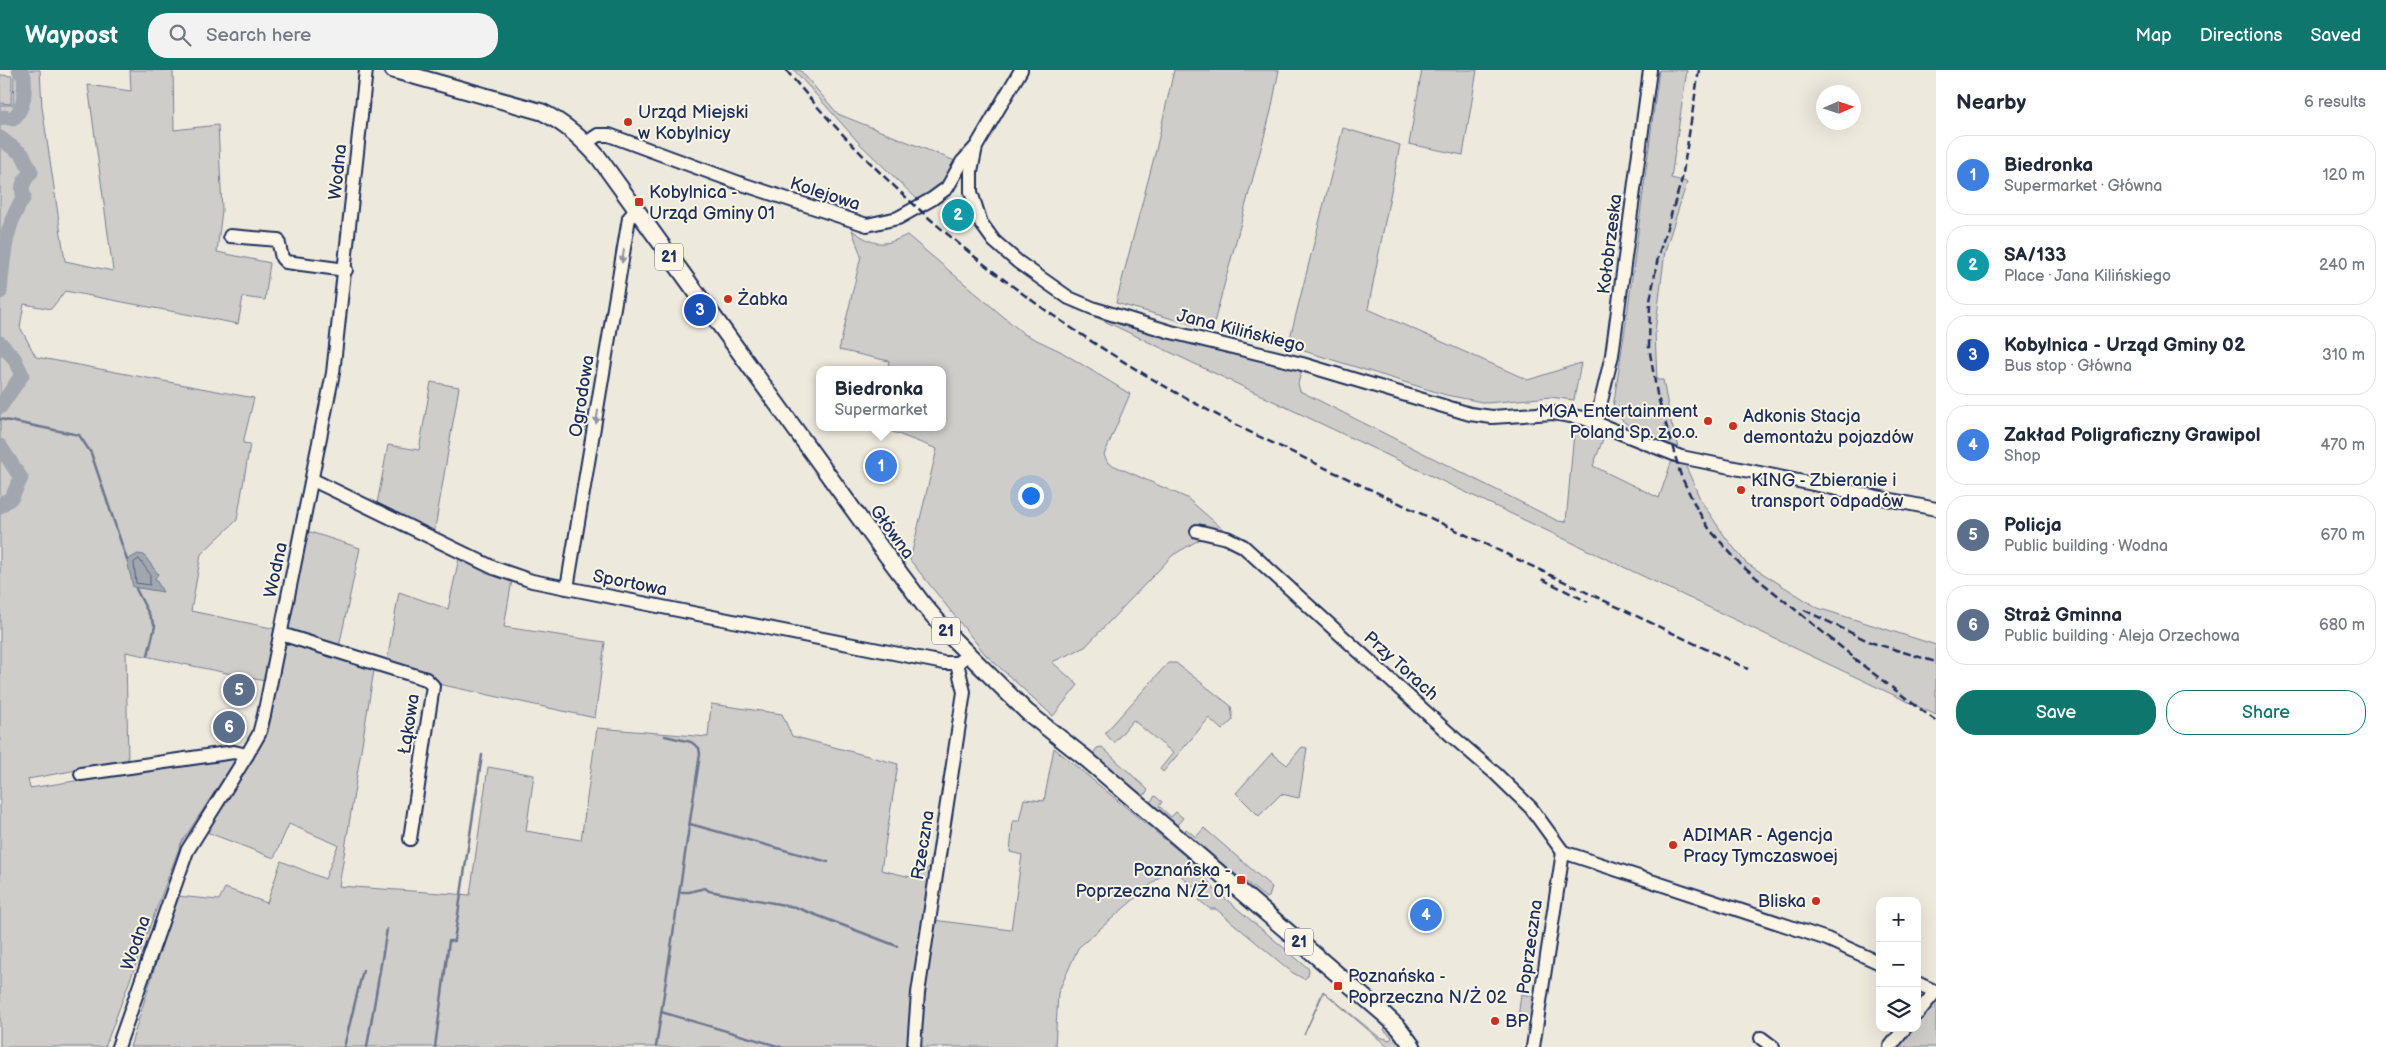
<!DOCTYPE html>
<meta charset="utf-8">
<style>
body{margin:0;font-family:"Balsamiq Sans",sans-serif;background:#f2f2f3;color:#1f2937}
.controls{position:absolute;right:15px;bottom:15px;display:grid;overflow:hidden;border-radius:10px;box-shadow:0 5px 20px #0002}
.controls button{width:45px;height:45px;display:grid;place-items:center;padding:0;border:0;border-bottom:1px solid #e0e1e3;background:#fff;color:#1f2937;font:25px sans-serif}
.compass{position:absolute;left:1816px;top:15px;width:45px;height:45px;border-radius:50%;background:#fff;box-shadow:0 5px 20px #0002;rotate:87deg}
.you{position:absolute;left:1030px;top:425px;width:18px;height:18px;margin:-12px;border:4px solid #fff;border-radius:50%;background:#1a73e8;box-shadow:0 0 0 8px #1a73e833}
.badge{display:grid;place-items:center;width:32px;height:32px;border-radius:50%;background:#0f766e;color:#fff;font-size:16px;font-weight:700}
.pin{position:absolute;translate:-50% -50%;border:2px solid #fff;box-shadow:0 1px 5px #0006}
.popup{position:absolute;left:816px;top:296px;width:130px;height:65px;box-sizing:border-box;display:grid;place-content:center;border-radius:10px;background:#fff;filter:drop-shadow(0 1px 4px #0005);font-size:16px;white-space:nowrap;color:#747a83}
.popup b{font-size:19px;color:#1f2937}
.popup::after{content:'';position:absolute;left:50%;top:100%;margin-left:-10px;border:10px solid transparent;border-top-color:#fff}
.list{margin:0;padding:0;list-style:none}
h2{display:flex;justify-content:space-between;align-items:center;height:65px;margin:0;padding:0 20px;font-size:21px}
h2 small{font-size:16px;font-weight:400;color:#747a83}
.list li{display:grid;grid-template-columns:32px 1fr auto;gap:15px;align-items:center;box-sizing:border-box;height:80px;margin:0 10px 10px;padding:0 10px;border:1px solid #e0e1e3;border-radius:20px}
.list b{display:block;font-size:19px;white-space:nowrap}
.list p{margin:0;font-size:16px;white-space:nowrap;color:#747a83}
.list em{font-size:16px;font-style:normal;color:#747a83}
.actions{display:flex;gap:10px;padding:15px 20px}
.actions a{flex:1;padding:11px 0;border:1px solid #0f766e;border-radius:20px;text-align:center;font-size:18px;color:#0f766e}
.actions .main{background:#0f766e;color:#fff}
.icon{flex:none;width:28px;height:28px;fill:none;stroke:currentColor;stroke-width:2;stroke-linecap:round;stroke-linejoin:round}
.map{position:relative;flex:none;width:1936px;height:977px;overflow:hidden}
header{display:flex;align-items:center;gap:30px;box-sizing:border-box;height:70px;padding:0 25px;background:#0f766e;color:#fff}
header strong{font-size:24px}
nav{display:flex;gap:28px;margin-inline-start:auto;font-size:18px}
.search{width:350px;height:45px;background:#f2f2f3;display:flex;align-items:center;gap:12px;box-sizing:border-box;padding:0 18px;border-radius:20px;color:#747a83;font-size:19px}
main{display:flex}
aside{flex:1;background:#fff}
.map>svg:first-child{display:block}
.green{fill:#cfcdca;stroke:#757e94}
.water{fill:#a2a7af;stroke:#6c778f}
.lines{fill:none;stroke-linecap:round;stroke-linejoin:round}
.shore{stroke:#515f7e;stroke-width:1}
.stream{stroke:#6c778f;stroke-width:2.5}
.river{stroke:#a2a7af;stroke-width:15}
.minor-casing{stroke:#1b2f5e;stroke-width:16}
.major-casing{stroke:#1b2f5e;stroke-width:19}
.minor{stroke:#fcf5e5;stroke-width:12}
.major{stroke:#fcf5e5;stroke-width:15}
.rail{stroke:#1b2f5e;stroke-width:2.5;stroke-dasharray:8 4;stroke-linecap:butt}
.oneway{fill:#8c92a2}
.poi-dot{fill:#c8321e;stroke:#fcf5e5;stroke-width:2}
.labels{text-anchor:middle;dominant-baseline:central;stroke-width:4;stroke-linejoin:round;paint-order:stroke}
.shield{fill:#fcf5e5;stroke:#5e6a86;stroke-width:1}
.shield-label{font-size:16px;font-weight:bold;fill:#1b2f5e}
.poi-label{font-size:18px;fill:#1b2f5e;stroke:#fcf5e5;text-anchor:start}
.street-label{font-size:18px;fill:#1b2f5e;stroke:#fcf5e5}
</style>
<header>
<strong>Waypost</strong>
<div class="search"><svg class="icon" aria-label="search" viewBox="0 0 24 24"><circle cx="10" cy="10" r="6"/><path d="M15 15l6 6"/></svg>Search here</div>
<nav><a>Map</a><a>Directions</a><a>Saved</a></nav>
</header>
<main>
<div class="map">
<svg width="1936" height="977" viewBox="0 0 1936 977">
<rect width="100%" height="100%" fill="#eee9dd"/>
<filter id="ink" filterUnits="userSpaceOnUse"><feTurbulence type="fractalNoise" baseFrequency=".02" numOctaves="2"/><feDisplacementMap in="SourceGraphic" scale="10" xChannelSelector="R" yChannelSelector="G"/><feConvolveMatrix kernelMatrix="1 2 1 2 8 2 1 2 1" color-interpolation-filters="sRGB"/></filter>
<g filter="url(#ink)">
<!-- green -->
<g class="green">
<path d="M12,0H40L42,37L65,191L113,201L88,15L131,21L130,0H173L174,60L218,55L222,140L217,182L270,193L265,230L243,227L238,254L65,221L51,239L24,234L20,257L36,287L254,328L243,373L250,374L237,450L201,484L191,541L276,559L265,611L126,582L128,694L77,700L28,709L30,718L203,691L234,689L233,694L181,773L105,977H0V35H13L14,4Z"/>
<path d="M794,0H800L838,44L955,91L940,116L920,132L859,73Z"/>
<path d="M1174,0H1279L1271,41L1212,260L1116,233L1156,80Z"/>
<path d="M1422,0H1477L1463,85L1409,74Z"/>
<path d="M1659,0H1687L1671,108L1687,112L1665,181L1655,262L1657,310H1663L1671,352L1679,377C1660,370 1619,358 1613,337L1627,246Z"/>
<path d="M0,5L12,6L11,34L0,33Z"/>
<path d="M1343,58L1400,75L1368,239L1528,310L1581,293L1574,330L1550,327L1487,333L1446,325L1288,276Z"/>
<path d="M852,160C874,176 883,177 907,165L1024,264L1060,281L1130,324L1104,385L1108,393L1187,428L1226,462L1202,468L1173,485L1085,577L1052,592L1078,615L1053,646L985,584L910,490L937,379L880,357H942V300H887L889,291L839,280L861,186Z"/>
<path d="M1081,240L1308,301L1301,302L1298,314L1300,321L1558,451L1566,452L1575,351L1606,361L1593,396L1659,428L1672,390L1684,392L1701,431L1726,468L1746,493L1818,538L1936,575V645Z"/>
<path d="M431,312L459,317L434,464L377,434L388,375L419,380Z"/>
<path d="M307,461L360,478L339,577L387,591L399,522L448,539L459,488L488,502L512,510L504,557L605,572L595,648L374,600L339,816L470,825L488,697L534,705L526,761L581,770L597,658L708,667L711,634L782,644L792,666L898,694L881,800L915,808L933,794L907,977H130L177,826L219,830L225,818L267,833L281,791L325,809L338,775L289,754L274,788L204,761L268,663Z"/>
<path d="M1168,593H1176L1231,636L1233,650L1222,660L1209,648L1163,702L1160,699L1173,683L1133,650L1114,673L1105,663Z"/>
<path d="M1102,677L1148,720L1143,727L1092,685L1097,678Z"/>
<path d="M1302,677L1307,678L1299,728L1281,724L1259,746L1236,723L1272,683L1287,695Z"/>
<path d="M1054,678L1197,796L1215,820L1309,899L1308,906L1304,909L1293,903L1216,839H1210L1199,830L1203,825L1171,797L1078,878L1058,923L1055,977H919L933,850L1011,860L1022,785L1010,782L1013,751H1019L1024,729L1044,731Z"/>
<path d="M1155,726L1162,732L1159,736L1171,747L1176,742L1183,748L1177,755L1149,734Z"/>
<path d="M1204,758L1272,817L1269,827L1266,828C1239,805 1211,787 1184,764L1186,759L1196,767Z"/>
<path d="M1323,921L1379,967L1390,970L1392,967L1384,960L1386,957H1392L1404,977H1388L1324,922L1304,965Z"/>
<path d="M1521,924L1536,927L1531,950L1522,952L1518,948Z"/>
<path d="M1933,933L1936,934V977H1895L1911,958H1917V951Z"/>
</g>
<!-- water -->
<path class="water" d="M138,484L144,485L158,504L155,508L163,522L133,517L127,490Z"/>
<g class="lines">
<!-- shore -->
<path class="shore" d="M139,489L150,504V515L136,513L134,493Z"/>
<!-- stream -->
<g class="stream">
<path d="M0,349L79,365L91,383L127,490"/>
<path d="M136,519L155,556L148,585"/>
<path d="M690,754L828,792"/>
<path d="M680,822H689L705,818L709,821L795,837L897,876"/>
<path d="M661,942L781,977"/>
<path d="M344,977L363,900"/>
<path d="M367,977L387,859"/>
<path d="M435,977L449,871H454L482,685"/>
<path d="M656,977L700,684L699,678L691,672L665,666"/>
</g>
<!-- river -->
<g class="river">
<path d="M0,48L4,47L13,49C25,37 25,22 24,6L19,0"/>
<path d="M0,68L23,85L31,102C24,110 20,117 24,127C5,154 3,190 0,222"/>
<path d="M0,273L14,288L22,305L0,337"/>
<path d="M0,376L21,408L12,427L0,436"/>
</g>
<defs>
<g id="minor">
<path d="M1021,0L976,77L971,101V122L981,153L994,171L1018,192L1069,228L1095,239L1171,262L1302,294L1470,344L1492,347L1553,343L1583,348L1681,387L1936,439"/>
<path d="M586,73L598,65H609L742,114L867,155L898,148L932,129L947,118L962,92L975,78"/>
<path d="M230,166L278,170L282,188L286,192L346,200"/>
<path d="M1596,352L1612,285L1650,0"/>
<path d="M313,410L494,498L532,511L944,593H957L968,585"/>
<path d="M1197,461L1227,468L1243,476L1453,667L1496,704L1531,738L1563,782"/>
<path d="M567,518L629,148L636,140"/>
<path d="M281,564L426,609L433,616L410,769"/>
<path d="M81,704L234,682L247,685"/>
<path d="M1563,782L1827,869L1880,893"/>
<path d="M1917,913L1936,922"/>
<path d="M1917,944L1935,922"/>
<path d="M1761,968L1773,977"/>
<path d="M118,977L187,781L247,685L259,664L264,645L333,303L366,0"/>
<path d="M914,977L918,923L964,622L957,593"/>
<path d="M1533,977L1563,782"/>
<path d="M1890,977L1905,958"/>
</g>
<path id="major" d="M393,0L542,42C566,54 582,69 599,88L881,478L923,534L953,569L1027,642L1084,687L1385,945L1399,958L1413,977"/>
</defs>
<!-- minor casing -->
<use href="#minor" class="minor-casing"/>
<!-- major casing -->
<use href="#major" class="major-casing"/>
<!-- minor -->
<use href="#minor" class="minor"/>
<!-- major -->
<use href="#major" class="major"/>
<!-- rail -->
<g class="rail">
<path d="M786,0C917,159 1075,275 1258,366L1748,599"/>
<path d="M1699,0L1682,109L1658,187L1650,231L1649,277L1657,324L1681,406L1697,439L1710,460L1742,496L1858,591"/>
<path d="M1542,509L1588,532"/>
<path d="M1804,540L1870,572L1936,592"/>
<path d="M1853,588L1936,651"/>
</g>
</g>
<!-- one-way arrows -->
<defs><path id="oneway-solid" d="M-6-.8H1V-3.2L6.5 0L1 3.2V.8H-6Z" transform="scale(1.25)"/></defs>
<g class="oneway">
<use href="#oneway-solid" transform="translate(623 186) rotate(99)"/>
<use href="#oneway-solid" transform="translate(597 347) rotate(99)"/>
</g>
</g>
<!-- markers -->
<g class="poi-dot">
<circle cx="628" cy="52" r="5"/>
<rect x="634" y="127" width="10" height="10" rx="2.5"/>
<circle cx="728" cy="229" r="5"/>
<circle cx="1708" cy="351" r="5"/>
<circle cx="1733" cy="356" r="5"/>
<circle cx="1741" cy="420" r="5"/>
<circle cx="1673" cy="775" r="5"/>
<rect x="1236" y="805" width="10" height="10" rx="2.5"/>
<circle cx="1816" cy="831" r="5"/>
<rect x="1333" y="911" width="10" height="10" rx="2.5"/>
<circle cx="1495" cy="951" r="5"/>
</g>
<g class="labels">
<!-- shield labels -->
<g class="shield">
<rect x="655" y="173.5" width="28" height="27" rx="4"/>
<rect x="932" y="547.5" width="28" height="27" rx="4"/>
<rect x="1285" y="858.5" width="28" height="27" rx="4"/>
</g>
<g class="shield-label">
<text x="669" y="187">21</text>
<text x="946" y="561">21</text>
<text x="1299" y="872">21</text>
</g>
<!-- poi labels -->
<g class="poi-label">
<text x="638" y="42">Urząd Miejski<tspan x="638" dy="21">w Kobylnicy</tspan></text>
<text x="649" y="122">Kobylnica -<tspan x="649" dy="21">Urząd Gminy 01</tspan></text>
<text x="738" y="229">Żabka</text>
<text x="1698" y="341" text-anchor="end">MGA Entertainment<tspan x="1698" dy="21">Poland Sp. z o.o.</tspan></text>
<text x="1743" y="346">Adkonis Stacja<tspan x="1743" dy="21">demontażu pojazdów</tspan></text>
<text x="1751" y="410">KING - Zbieranie i<tspan x="1751" dy="21">transport odpadów</tspan></text>
<text x="1683" y="765">ADIMAR - Agencja<tspan x="1683" dy="21">Pracy Tymczaswoej</tspan></text>
<text x="1231" y="800" text-anchor="end">Poznańska -<tspan x="1231" dy="21">Poprzeczna N/Ż 01</tspan></text>
<text x="1806" y="831" text-anchor="end">Bliska</text>
<text x="1348" y="906">Poznańska -<tspan x="1348" dy="21">Poprzeczna N/Ż 02</tspan></text>
<text x="1505" y="951">BP</text>
</g>
<!-- street labels -->
<g class="street-label">
<text transform="translate(338 102) rotate(-84)">Wodna</text>
<text transform="translate(825 124) rotate(18)">Kolejowa</text>
<text transform="translate(1610 174) rotate(-83)">Kołobrzeska</text>
<text transform="translate(1241 261) rotate(14)">Jana Kilińskiego</text>
<text transform="translate(582 326) rotate(-81)">Ogrodowa</text>
<text transform="translate(892 462) rotate(54)">Główna</text>
<text transform="translate(276 500) rotate(-78)">Wodna</text>
<text transform="translate(630 513) rotate(11)">Sportowa</text>
<text transform="translate(1401 596) rotate(42)">Przy Torach</text>
<text transform="translate(409 654) rotate(-81)">Łąkowa</text>
<text transform="translate(923 775) rotate(-81)">Rzeczna</text>
<text transform="translate(136 873) rotate(-71)">Wodna</text>
<text transform="translate(1530 877) rotate(-82)">Poprzeczna</text>
</g>
</g>
</svg>
<div class="controls">
<button>+</button>
<button>−</button>
<button><svg class="icon" aria-label="layers" viewBox="0 0 24 24"><path d="M12 4l9 5-9 5-9-5zM3 14l9 5 9-5"/></svg></button>
</div>
<svg class="compass" viewBox="-18 -18 36 36"><path d="M0-13l5 13h-10z" fill="#e53935"/><path d="M0 13l5-13h-10z" fill="#747a83"/></svg>
<div class="you"></div>
<div class="pin badge" style="left:881px;top:396px;background:#3f7fe0">1</div>
<div class="popup"><b>Biedronka</b>Supermarket</div>
<div class="pin badge" style="left:958px;top:145px;background:#0f9aa8">2</div>
<div class="pin badge" style="left:700px;top:240px;background:#1a4fb4">3</div>
<div class="pin badge" style="left:1426px;top:845px;background:#3f7fe0">4</div>
<div class="pin badge" style="left:239px;top:620px;background:#5c6f8a">5</div>
<div class="pin badge" style="left:229px;top:657px;background:#5c6f8a">6</div>
</div>
<aside>
<h2>Nearby<small>6 results</small></h2>
<ul class="list">
<li><span class="badge" style="background:#3f7fe0">1</span><div><b>Biedronka</b><p>Supermarket · Główna</p></div><em>120 m</em></li>
<li><span class="badge" style="background:#0f9aa8">2</span><div><b>SA/133</b><p>Place · Jana Kilińskiego</p></div><em>240 m</em></li>
<li><span class="badge" style="background:#1a4fb4">3</span><div><b>Kobylnica - Urząd Gminy 02</b><p>Bus stop · Główna</p></div><em>310 m</em></li>
<li><span class="badge" style="background:#3f7fe0">4</span><div><b>Zakład Poligraficzny Grawipol</b><p>Shop</p></div><em>470 m</em></li>
<li><span class="badge" style="background:#5c6f8a">5</span><div><b>Policja</b><p>Public building · Wodna</p></div><em>670 m</em></li>
<li><span class="badge" style="background:#5c6f8a">6</span><div><b>Straż Gminna</b><p>Public building · Aleja Orzechowa</p></div><em>680 m</em></li>
</ul>
<div class="actions"><a class="main">Save</a><a>Share</a></div>
</aside>
</main>
